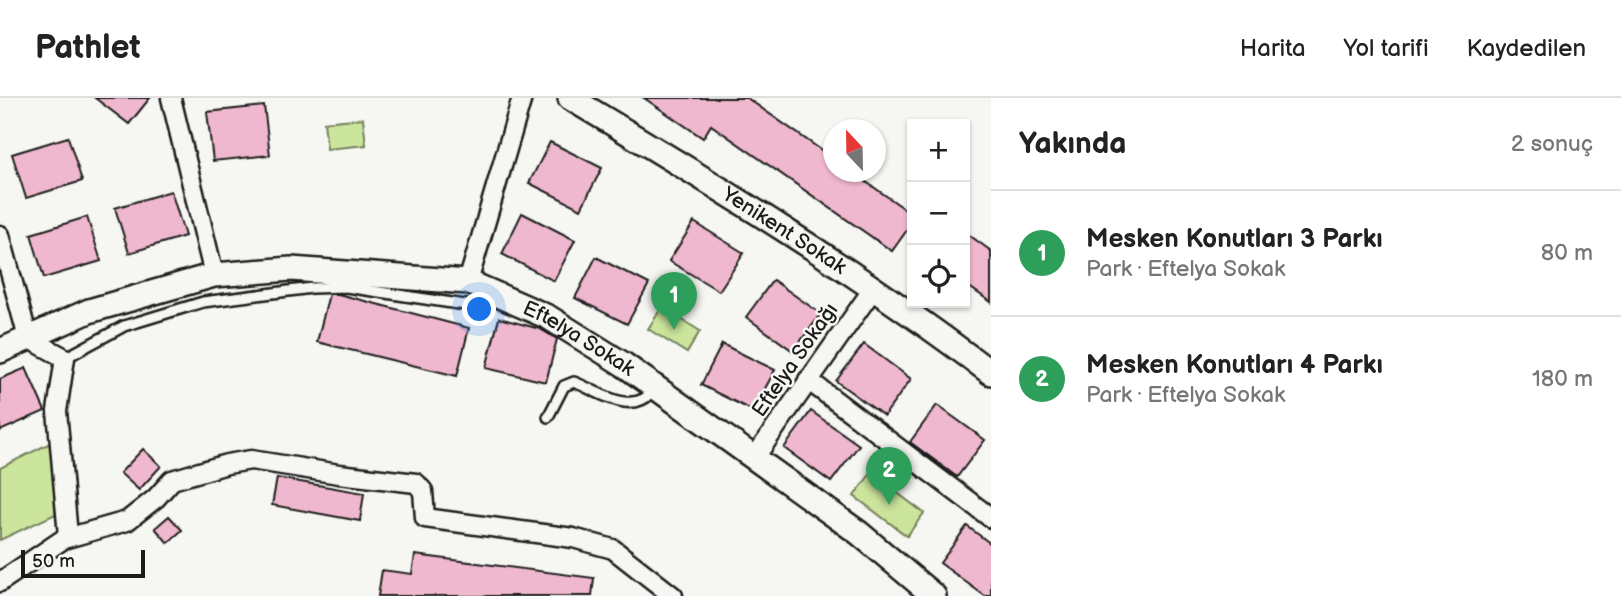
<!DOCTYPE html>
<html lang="tr">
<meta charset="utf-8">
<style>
body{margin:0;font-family:"Balsamiq Sans",sans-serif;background:#f6f6f6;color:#222}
.controls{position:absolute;right:21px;top:21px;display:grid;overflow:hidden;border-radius:0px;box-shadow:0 2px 5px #0004}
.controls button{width:63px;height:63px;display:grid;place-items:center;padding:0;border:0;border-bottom:2px solid #e0e0e0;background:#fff;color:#222;font:35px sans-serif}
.compass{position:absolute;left:823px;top:21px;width:63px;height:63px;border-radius:50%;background:#fff;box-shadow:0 2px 5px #0004;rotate:338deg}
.scale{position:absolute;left:21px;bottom:18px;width:124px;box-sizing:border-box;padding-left:7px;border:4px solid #1c1c1c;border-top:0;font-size:19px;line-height:24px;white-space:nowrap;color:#1c1c1c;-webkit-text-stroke:5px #f6f6f2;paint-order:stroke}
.you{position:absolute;left:480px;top:212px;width:24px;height:24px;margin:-18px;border:5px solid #fff;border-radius:50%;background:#1a73e8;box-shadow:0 0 0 10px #1a73e833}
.badge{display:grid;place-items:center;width:46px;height:46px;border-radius:50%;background:#1f6fb2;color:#fff;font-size:23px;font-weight:700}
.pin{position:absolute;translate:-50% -58px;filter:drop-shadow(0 2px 4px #0008)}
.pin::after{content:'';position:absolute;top:37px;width:24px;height:21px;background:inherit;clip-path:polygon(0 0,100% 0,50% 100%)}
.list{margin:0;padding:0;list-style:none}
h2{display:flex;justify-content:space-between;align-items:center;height:91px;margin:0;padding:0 28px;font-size:30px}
h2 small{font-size:23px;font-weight:400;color:#767676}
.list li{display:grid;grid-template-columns:46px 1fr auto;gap:21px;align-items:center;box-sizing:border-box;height:126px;padding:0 28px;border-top:2px solid #e0e0e0}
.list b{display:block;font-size:26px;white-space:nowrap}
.list p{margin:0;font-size:23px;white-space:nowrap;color:#767676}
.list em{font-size:23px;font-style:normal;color:#767676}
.icon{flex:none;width:38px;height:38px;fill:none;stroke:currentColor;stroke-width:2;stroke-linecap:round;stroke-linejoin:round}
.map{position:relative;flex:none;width:991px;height:498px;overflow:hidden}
header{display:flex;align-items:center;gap:42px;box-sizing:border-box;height:98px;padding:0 35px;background:#fff;border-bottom:2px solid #e0e0e0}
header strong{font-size:33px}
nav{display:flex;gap:38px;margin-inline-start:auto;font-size:24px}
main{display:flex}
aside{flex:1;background:#fff}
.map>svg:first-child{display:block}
.green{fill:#cbe59c;stroke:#74805c;stroke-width:2}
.building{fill:#efb8ce;stroke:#1c1c1c;stroke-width:2}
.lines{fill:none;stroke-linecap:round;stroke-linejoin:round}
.service-casing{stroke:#1c1c1c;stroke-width:14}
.minor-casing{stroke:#1c1c1c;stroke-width:23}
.tertiary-casing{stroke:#1c1c1c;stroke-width:28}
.service{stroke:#f6f6f2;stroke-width:9}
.minor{stroke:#f6f6f2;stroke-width:18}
.tertiary{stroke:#f6f6f2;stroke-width:23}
.labels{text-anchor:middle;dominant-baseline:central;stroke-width:5;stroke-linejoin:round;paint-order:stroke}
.street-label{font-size:21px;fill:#1c1c1c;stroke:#f6f6f2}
</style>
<header>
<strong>Pathlet</strong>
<nav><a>Harita</a><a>Yol tarifi</a><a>Kaydedilen</a></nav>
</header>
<main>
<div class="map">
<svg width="991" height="498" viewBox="0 0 991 498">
<rect width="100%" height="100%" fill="#f6f6f2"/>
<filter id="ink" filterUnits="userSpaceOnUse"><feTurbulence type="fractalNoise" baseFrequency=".0143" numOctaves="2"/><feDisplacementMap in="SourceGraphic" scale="14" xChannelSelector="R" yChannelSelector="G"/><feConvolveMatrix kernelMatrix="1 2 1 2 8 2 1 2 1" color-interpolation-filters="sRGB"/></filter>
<g filter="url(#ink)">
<!-- green -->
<g class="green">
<path d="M363,20L366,47L327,51L324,24Z"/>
<path d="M662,209L700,233L687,255L648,231Z"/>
<path d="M56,342L60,414L0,442V370Z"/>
<path d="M871,375L924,415L907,438L854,398Z"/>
</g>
<!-- building -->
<g class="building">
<path d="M95,0H150L129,26Z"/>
<path d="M644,0H747L834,61V74H852L912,116V125L892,153L711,27L703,40Z"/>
<path d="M264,8L270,57L213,63L207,14Z"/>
<path d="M68,39L82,83L26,100L12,56Z"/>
<path d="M550,44L602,70L581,111L529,85Z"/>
<path d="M171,93L185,138L129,155L115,110Z"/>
<path d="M522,115L575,142L554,183L502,156Z"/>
<path d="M87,119L101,163L44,180L31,136Z"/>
<path d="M694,124L744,155L719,193L669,163Z"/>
<path d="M965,134L991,153V204L965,186Z"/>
<path d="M596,159L649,186L627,226L575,200Z"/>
<path d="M773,182L821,216L793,253L746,219Z"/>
<path d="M329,196H338L469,230L457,278L317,244Z"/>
<path d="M499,220L540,231L557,241L546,284L486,270Z"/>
<path d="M722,246L775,272L753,313L701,287Z"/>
<path d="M864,246L911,281L884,318L836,283Z"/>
<path d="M26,270L45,313L0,333V281Z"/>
<path d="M937,307L985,342L957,379L910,344Z"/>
<path d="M811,313L859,347L831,384L784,350Z"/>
<path d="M143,351L161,368L139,392L120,375Z"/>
<path d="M277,380L364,395L360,423L272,407Z"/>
<path d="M169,418L182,432L168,445L155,430Z"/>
<path d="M967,428L991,446V498H985L940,465Z"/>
<path d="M415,457L594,480L592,498H378L382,472L412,476Z"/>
</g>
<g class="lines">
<defs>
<g id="service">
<path d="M65,260L124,228L203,204L312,190L346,189L485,210"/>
<path d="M548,319L564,288L574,284C599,293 631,320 654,292"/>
</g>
<g id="minor">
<path d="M171,0L214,177"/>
<path d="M0,137L28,240L65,260L57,313L68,438L0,484"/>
<path d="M468,184L522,0"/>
<path d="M808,282L991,420"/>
<path d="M755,359L873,191"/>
<path d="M67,440L127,423L156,400L172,382L227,366L251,362L339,376L416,385L423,393L425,420L573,440L613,451L673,498"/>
</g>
<g id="tertiary">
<path id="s1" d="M570,0C714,86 858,174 991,275"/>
<path id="s2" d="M0,253L89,213L214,177L291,171L468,184L548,219L623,266L859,435L934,498"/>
</g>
</defs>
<!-- service casing -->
<use href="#service" class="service-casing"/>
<!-- minor casing -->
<use href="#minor" class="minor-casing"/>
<!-- tertiary casing -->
<use href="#tertiary" class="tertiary-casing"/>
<!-- service -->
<use href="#service" class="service"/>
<!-- minor -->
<use href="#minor" class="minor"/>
<!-- tertiary -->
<use href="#tertiary" class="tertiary"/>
</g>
</g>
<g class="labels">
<!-- street labels -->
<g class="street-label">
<text stroke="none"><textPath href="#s1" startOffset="252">Yenikent Sokak</textPath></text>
<text stroke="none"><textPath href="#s2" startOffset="607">Eftelya Sokak</textPath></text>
<text transform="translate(795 262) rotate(-55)">Eftelya Sokağı</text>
</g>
</g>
</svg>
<div class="controls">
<button>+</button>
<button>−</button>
<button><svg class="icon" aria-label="locate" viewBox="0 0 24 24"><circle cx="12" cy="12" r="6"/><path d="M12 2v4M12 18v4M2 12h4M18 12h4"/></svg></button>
</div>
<svg class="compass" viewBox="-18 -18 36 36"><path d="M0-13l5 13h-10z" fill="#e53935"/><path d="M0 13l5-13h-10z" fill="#767676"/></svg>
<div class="scale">50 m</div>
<div class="you"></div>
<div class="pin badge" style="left:674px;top:232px;background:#2e9e5b">1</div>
<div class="pin badge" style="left:889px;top:407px;background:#2e9e5b">2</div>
</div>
<aside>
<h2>Yakında<small>2 sonuç</small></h2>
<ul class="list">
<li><span class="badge" style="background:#2e9e5b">1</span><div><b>Mesken Konutları 3 Parkı</b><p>Park · Eftelya Sokak</p></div><em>80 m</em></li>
<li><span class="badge" style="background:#2e9e5b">2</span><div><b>Mesken Konutları 4 Parkı</b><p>Park · Eftelya Sokak</p></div><em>180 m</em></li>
</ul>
</aside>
</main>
